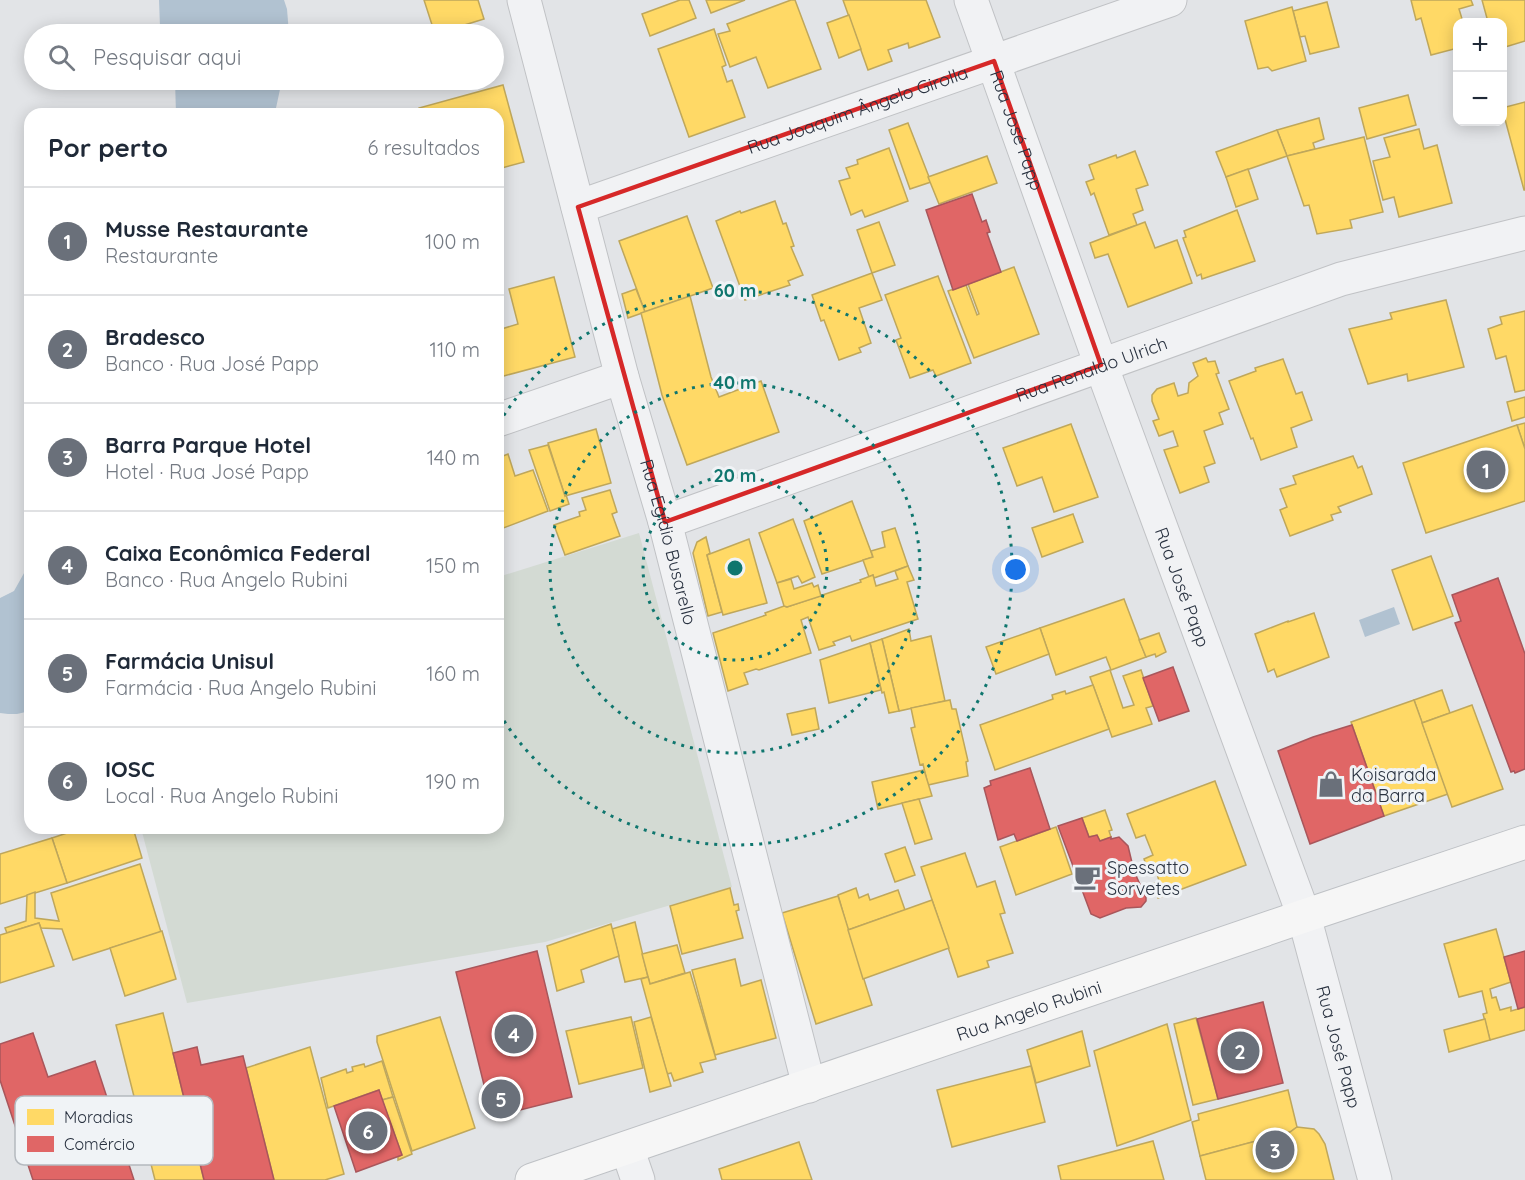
<!DOCTYPE html>
<html lang="pt">
<meta charset="utf-8">
<style>
body{margin:0;font-family:Quicksand,sans-serif;background:#f6f6f7;color:#1f2937}
.controls{position:absolute;right:18px;top:18px;display:grid;overflow:hidden;border-radius:12px;box-shadow:0 3px 15px #0003}
.controls button{width:54px;height:54px;display:grid;place-items:center;padding:0;border:0;border-bottom:2px solid #e0e1e3;background:#fff;color:#1f2937;font:30px sans-serif}
.you{position:absolute;left:1016px;top:570px;width:21px;height:21px;margin:-15px;border:4px solid #fff;border-radius:50%;background:#1a73e8;box-shadow:0 0 0 9px #1a73e833}
.badge{display:grid;place-items:center;width:39px;height:39px;border-radius:50%;background:#6a707a;color:#fff;font-size:20px;font-weight:700}
.pin{position:absolute;translate:-50% -50%;border:3px solid #fff;box-shadow:0 2px 6px #0006}
.list{margin:0;padding:0;list-style:none}
h2{display:flex;justify-content:space-between;align-items:center;height:78px;margin:0;padding:0 24px;font-size:26px}
h2 small{font-size:20px;font-weight:400;color:#747a83}
.list li{display:grid;grid-template-columns:39px 1fr auto;gap:18px;align-items:center;box-sizing:border-box;height:108px;padding:0 24px;border-top:2px solid #e0e1e3}
.list b{display:block;font-size:22px;white-space:nowrap}
.list p{margin:0;font-size:20px;white-space:nowrap;color:#747a83}
.list em{font-size:20px;font-style:normal;color:#747a83}
.icon{flex:none;width:33px;height:33px;fill:none;stroke:currentColor;stroke-width:2;stroke-linecap:round;stroke-linejoin:round}
.map{position:relative;flex:none;width:1525px;height:1180px;overflow:hidden}
.search{position:absolute;background:#fff;box-shadow:0 3px 15px #0003;left:24px;top:24px;width:480px;height:66px;display:flex;align-items:center;gap:15px;box-sizing:border-box;padding:0 21px;border-radius:33px;color:#747a83;font-size:22px}
.panel{position:absolute;background:#fff;box-shadow:0 3px 15px #0003;left:24px;top:108px;width:480px;height:726px;border-radius:18px}
.map>svg:first-child{display:block}
.green{fill:#d3dad3}
.water{fill:#b1c2d1}
.homes{fill:#ffd966;stroke:#bfa75b;stroke-width:1.5}
.shops{fill:#e06666;stroke:#a9565b;stroke-width:1.5}
.lines{fill:none;stroke-linecap:round;stroke-linejoin:round}
.street-casing{stroke:#c0c2c5;stroke-width:35}
.primary-casing{stroke:#bec1c5;stroke-width:35}
.street{stroke:#f1f2f4;stroke-width:33}
.primary{stroke:#f6f6f6;stroke-width:33}
.marked{fill:none;stroke:#d62828;stroke-width:4.5;stroke-linejoin:round}
.ring{fill:none;stroke:#0f766e;stroke-width:3;stroke-dasharray:3 6}
.labels{text-anchor:middle;dominant-baseline:central;stroke-width:6;stroke-linejoin:round;paint-order:stroke}
.street-label{font-size:18px;fill:#293240;stroke:#f0f3f6}
.poi-label{font-size:18px;fill:#293240;stroke:#f0f3f6;text-anchor:start}
.key{fill:#f0f3f6;stroke:#b4b9bf;stroke-width:1.5}
.key-label{font-size:16px;fill:#293240}
.centre{fill:#0f766e;stroke:#f0f3f6;stroke-width:3}
.ring-label{font-size:18px;text-anchor:middle;font-weight:bold;fill:#0f766e;stroke:#f0f3f6;stroke-width:6;stroke-linejoin:round;paint-order:stroke}
</style>
<div class="map">
<svg width="1525" height="1180" viewBox="0 0 1525 1180">
<rect width="100%" height="100%" fill="#e2e4e7"/>
<!-- green -->
<path class="green" d="M639,533L732,887L545,942L187,1003L141,828H498V577Z"/>
<!-- water -->
<g class="water">
<path d="M159,0H284L287,9L289,34H163L160,27Z"/>
<path d="M175,80H282L276,108L273,114H176Z"/>
<path d="M30,551V711L17,714H8L0,713V598L14,591L28,566Z"/>
<path d="M1394,607L1400,624L1365,637L1359,620Z"/>
</g>
<!-- homes -->
<g class="homes">
<path d="M424,0H478L484,19L435,34Z"/>
<path d="M680,0H689L696,18L650,36L642,14Z"/>
<path d="M706,0H745L711,13Z"/>
<path d="M791,0H795L821,69L768,88L756,57L730,67L718,34L730,31L727,24Z"/>
<path d="M843,0H926L940,37L909,48L908,43L888,50L892,61L868,70Z"/>
<path d="M1411,0H1471L1473,5L1459,9L1463,22H1458V48L1431,55L1421,18L1416,20Z"/>
<path d="M1482,0H1525V41L1502,48V22H1488Z"/>
<path d="M1327,2L1339,47L1310,54L1305,36L1300,37L1293,11Z"/>
<path d="M1292,7L1306,61L1272,71L1268,67L1258,69L1245,21Z"/>
<path d="M849,15L861,49L839,58L827,23Z"/>
<path d="M714,29L726,65L722,67L727,82L732,80L745,117L689,137L658,49Z"/>
<path d="M503,85L524,162L498,169V114H420L419,108Z"/>
<path d="M1408,95L1416,125L1367,139L1359,108Z"/>
<path d="M1525,102V190H1524L1502,108Z"/>
<path d="M1319,118L1324,139L1313,143L1315,149L1287,156L1277,130Z"/>
<path d="M908,123L931,182L910,189L889,130Z"/>
<path d="M1419,129L1424,149L1437,145L1452,203L1399,217L1394,197L1383,200L1373,161L1390,157L1384,138Z"/>
<path d="M1277,130L1287,156L1226,177L1216,152Z"/>
<path d="M1364,137L1383,212L1350,220L1352,228L1317,234L1309,205L1304,206L1287,156Z"/>
<path d="M889,148L908,201L865,217L862,210L851,215L839,181L850,178L846,168L858,164L857,160Z"/>
<path d="M1135,151L1148,185L1136,189L1143,210L1133,214L1137,225L1109,235L1094,193L1091,195L1086,182L1094,179L1089,165L1116,155L1117,158Z"/>
<path d="M987,156L997,183L939,204L928,177Z"/>
<path d="M1248,169L1258,199L1236,207L1226,177Z"/>
<path d="M775,201L783,224L786,223L794,246L791,247L803,275L788,281L790,285L745,300L716,221L740,211L741,213Z"/>
<path d="M1237,210L1255,261L1202,279L1201,274L1197,276L1183,238L1186,237L1184,231Z"/>
<path d="M687,216L713,288L645,312L619,241Z"/>
<path d="M879,222L895,265L872,273L857,230Z"/>
<path d="M1145,222L1155,248L1177,240L1192,283L1128,307L1108,254L1095,258L1090,243Z"/>
<path d="M1014,267L1039,334L974,358L948,291L966,285L977,315L979,314L968,284Z"/>
<path d="M872,273L882,300L859,308L871,343L859,348L861,352L839,360L824,320L821,321L812,295Z"/>
<path d="M938,276L971,363L936,376L933,370L910,378L896,340L901,338L885,295Z"/>
<path d="M554,277L575,357L500,377L498,372V330L518,324L509,289Z"/>
<path d="M636,289L645,312L628,318L622,294Z"/>
<path d="M690,296L711,377L719,397L761,381L779,432L687,465L662,395L641,313Z"/>
<path d="M1446,300L1464,367L1408,381L1407,374L1368,384L1349,329L1392,319L1390,313Z"/>
<path d="M1525,311V390L1515,392L1506,356L1496,359L1488,329L1502,324L1500,317Z"/>
<path d="M1206,358L1208,362L1215,361L1219,373L1216,374L1229,409L1219,413L1223,424L1204,431L1215,463L1204,467L1209,482L1180,493L1164,450L1178,446L1173,431L1159,436L1153,421L1159,419L1152,401V395L1157,389L1174,383L1178,396L1188,393L1189,383L1198,376L1193,363Z"/>
<path d="M1283,359L1296,394L1302,392L1312,420L1291,428L1297,447L1261,460L1253,438L1251,439L1229,381L1256,371L1255,368Z"/>
<path d="M1525,397V417L1512,421L1507,402Z"/>
<path d="M1525,423V449L1517,425Z"/>
<path d="M1071,424L1098,497L1054,512L1042,477L1017,486L1003,448Z"/>
<path d="M1517,425L1525,449V501L1426,533L1403,463Z"/>
<path d="M596,429L611,483L565,496L548,443Z"/>
<path d="M548,445L565,496L566,495L569,504L550,511L529,450Z"/>
<path d="M508,454L515,476L533,470L548,511L498,530V458Z"/>
<path d="M1353,456L1358,468L1362,466L1372,494L1338,507L1341,512L1331,515L1333,520L1290,536L1280,510L1287,507L1280,489L1296,484L1293,476Z"/>
<path d="M610,490L617,512L612,514L620,536L565,555L554,525L580,516L579,512L586,510L582,498Z"/>
<path d="M852,501L873,557L822,574L804,521Z"/>
<path d="M1073,514L1083,542L1042,557L1032,528Z"/>
<path d="M793,519L815,577L802,583L798,576L777,583L759,533Z"/>
<path d="M895,528L908,566L874,578L873,575L869,577L863,560L873,557L871,551L885,547L882,532Z"/>
<path d="M706,537L710,553L707,555L722,612L708,616L693,553L697,542Z"/>
<path d="M749,539L767,603L723,615L707,555Z"/>
<path d="M1431,556L1453,616L1413,630L1392,570Z"/>
<path d="M908,566L914,580L907,582L918,619L852,641L850,636L833,642L835,645L819,650L808,617L801,620L811,653L759,670L756,669L744,673L748,684L728,691L713,633L766,615L765,613L784,606L787,607L861,582L860,580L873,575L876,586L898,579L895,571Z"/>
<path d="M791,579L794,589L812,583L814,587L818,585L821,596L787,607L784,606L777,583Z"/>
<path d="M1124,599L1146,657L1111,670L1106,657L1056,675L1040,628Z"/>
<path d="M1314,613L1329,657L1277,677L1274,669L1268,672L1255,634L1288,621V622Z"/>
<path d="M1040,628L1049,654L996,674L986,647Z"/>
<path d="M909,629L911,641L931,636L945,701L899,711L882,639Z"/>
<path d="M1159,633L1166,652L1156,657L1155,654L1146,657L1139,640Z"/>
<path d="M882,639L899,711L889,713L884,692L882,693L870,643Z"/>
<path d="M870,643L881,690L829,703L820,660Z"/>
<path d="M1110,670L1123,708L1134,705L1123,676L1141,670L1153,706L1146,708L1152,724L1112,737L1090,677Z"/>
<path d="M1093,685L1109,729L995,770L980,725L1053,699L1052,695L1065,691L1066,694Z"/>
<path d="M1442,690L1450,713L1422,723L1414,700Z"/>
<path d="M950,700L952,709H956L968,761L966,762L968,776L928,785L923,764L920,765L911,728L915,727L911,708Z"/>
<path d="M1414,700L1448,794L1384,816L1351,722Z"/>
<path d="M1472,705L1503,789L1452,807L1422,723Z"/>
<path d="M815,708L819,729L792,735L787,714Z"/>
<path d="M924,770L932,796L878,809L872,782Z"/>
<path d="M1215,781L1246,865L1158,898L1153,884L1159,881L1156,870L1149,873L1144,859L1153,855L1145,835L1136,838L1127,814Z"/>
<path d="M919,799L932,839L915,844L902,803Z"/>
<path d="M1105,810L1112,830L1109,831L1111,837L1100,841L1097,835L1089,837L1082,818Z"/>
<path d="M1056,827L1072,874L1016,895L1000,847Z"/>
<path d="M82,828H133L142,858L67,883L52,838Z"/>
<path d="M52,838L67,883L0,904V854Z"/>
<path d="M905,847L915,875L895,882L885,854Z"/>
<path d="M965,853L977,887L995,881L1005,913L1000,914L1013,953L987,961L989,967L958,977L921,867Z"/>
<path d="M140,864L161,932L73,960L62,929L41,928L39,923L7,933L5,928L26,921L27,895L35,892V918L59,921L51,893Z"/>
<path d="M730,888L734,905L738,904L739,910L736,911L743,938L682,954L670,906Z"/>
<path d="M856,888L859,898L868,894L870,900L898,890L905,910L848,930L838,895Z"/>
<path d="M838,896L872,1005L816,1024L782,913Z"/>
<path d="M932,900L949,948L863,979L848,930Z"/>
<path d="M635,922L648,977L625,982L612,929Z"/>
<path d="M39,923L54,966L0,983V935Z"/>
<path d="M611,924L619,956L581,970L584,982L557,991L547,946Z"/>
<path d="M1496,929L1511,982L1490,989L1492,998L1496,997L1500,1010L1511,1007V1011L1525,1007V1030L1490,1040L1483,1014L1487,1013L1482,991L1459,997L1444,944Z"/>
<path d="M162,931L176,979L125,996L110,948Z"/>
<path d="M677,945L685,973L650,984L642,954Z"/>
<path d="M735,959L741,986L761,980L776,1038L715,1055L692,970Z"/>
<path d="M690,972L716,1059L700,1063L703,1072L674,1081L671,1073L667,1074L641,979L648,977L650,984Z"/>
<path d="M163,1013L173,1053L204,1180H155L116,1025Z"/>
<path d="M440,1017L475,1128L412,1151L377,1042V1036Z"/>
<path d="M631,1017L643,1068L579,1084L566,1031Z"/>
<path d="M651,1017L671,1086L650,1092L634,1022Z"/>
<path d="M1196,1018L1218,1099L1193,1105L1174,1024Z"/>
<path d="M1485,1019L1490,1040L1449,1052L1444,1030Z"/>
<path d="M1167,1024L1191,1120L1117,1146L1094,1051Z"/>
<path d="M1082,1031L1090,1066L1036,1083L1027,1050Z"/>
<path d="M310,1047L344,1174L325,1180H274L246,1068Z"/>
<path d="M382,1061L393,1097L382,1100L379,1090L328,1108L321,1078L346,1069L347,1073L353,1071L352,1067L364,1064L365,1067Z"/>
<path d="M1031,1066L1045,1122L952,1147L937,1090Z"/>
<path d="M1288,1090L1297,1127L1290,1132L1200,1156L1192,1122L1199,1120L1198,1114Z"/>
<path d="M393,1097L412,1154L398,1160V1157L402,1155L382,1100Z"/>
<path d="M1297,1127L1314,1129L1319,1134L1325,1144L1334,1180H1206L1200,1156L1290,1132Z"/>
<path d="M1153,1141L1164,1180H1061L1058,1166Z"/>
<path d="M799,1142L812,1180H722L719,1169Z"/>
</g>
<!-- shops -->
<g class="shops">
<path d="M972,194L982,222L986,220L990,232L987,233L1001,272L953,290L926,210Z"/>
<path d="M1498,578L1525,654V769L1515,773L1514,771L1511,772L1455,623L1461,621L1452,595Z"/>
<path d="M1173,667L1189,711L1159,721L1143,678Z"/>
<path d="M1352,725L1384,816L1310,844L1278,751L1313,737Z"/>
<path d="M1030,768L1050,829L1017,841L1014,834L998,840L984,788L991,785L990,781Z"/>
<path d="M1082,818L1089,837L1097,835L1100,841L1111,837V839L1119,837L1128,846L1134,871L1146,898V901L1141,907L1126,908L1100,918L1091,914L1058,826Z"/>
<path d="M537,951L572,1097L492,1117L456,972Z"/>
<path d="M1525,951V1007L1518,1009L1504,957Z"/>
<path d="M1263,1002L1283,1083L1218,1099L1197,1019Z"/>
<path d="M33,1033L48,1077L95,1061L134,1180H33L0,1080V1044Z"/>
<path d="M197,1047L201,1065L243,1056L274,1180H204L173,1053Z"/>
<path d="M379,1090L402,1155L356,1172L334,1106Z"/>
</g>
<g class="lines">
<defs>
<g id="street">
<path id="s1" d="M524,0L622,377L665,522L809,1086"/>
<path id="s2" d="M971,0L1101,365L1304,916L1375,1180"/>
<path id="s3" d="M578,207L1170,0"/>
<path d="M498,420L622,377"/>
<path id="s4" d="M665,522L1341,279L1525,233"/>
<path d="M627,1148L638,1180"/>
</g>
<g id="primary">
<path id="s5" d="M532,1180L1304,916L1525,842"/>
</g>
</defs>
<!-- street casing -->
<use href="#street" class="street-casing"/>
<!-- primary casing -->
<use href="#primary" class="primary-casing"/>
<!-- street -->
<use href="#street" class="street"/>
<!-- primary -->
<use href="#primary" class="primary"/>
</g>
<!-- marked area -->
<path class="marked" d="M994,61L1101,365L665,522L578,207Z"/>
<!-- distance rings -->
<g class="ring">
<circle cx="735" cy="568" r="92"/>
<circle cx="735" cy="568" r="185"/>
<path d="M499 423A277 277 0 1 1 499 713"/>
</g>
<!-- icons -->
<defs>
<symbol id="shop-bare" viewBox="-9 -9 18 18"><path d="M-5-2.5h2.3a2.7 3.5 0 0 1 5.4 0H5L5.5 6h-11ZM-1.5-2.5h3a1.5 2.3 0 0 0-3 0Z" fill="#6a707a" stroke="#f0f3f6" stroke-width="2.5" paint-order="stroke"/></symbol>
<symbol id="cafe-bare" viewBox="-9 -9 18 18"><path d="M-5.5-4.5H6V0H3Q3 3.5 0 3.5H-2.5Q-5.5 3.5-5.5 0ZM3-3.2v2h1.7v-2ZM-6 4.5H4V6H-6Z" fill="#6a707a" stroke="#f0f3f6" stroke-width="2.5" paint-order="stroke"/></symbol>
</defs>
<g fill-rule="evenodd">
<use href="#shop-bare" x="1312" y="765" width="38" height="38"/>
<use href="#cafe-bare" x="1068" y="858" width="38" height="38"/>
</g>
<g class="labels">
<!-- street labels -->
<g class="street-label">
<text stroke="none"><textPath href="#s3" startOffset="296">Rua Joaquim Ângelo Girolla</textPath></text>
<text stroke="none"><textPath href="#s2" startOffset="138">Rua José Papp</textPath></text>
<text stroke="none"><textPath href="#s4" startOffset="453">Rua Renaldo Ulrich</textPath></text>
<text stroke="none"><textPath href="#s1" startOffset="561">Rua Egídio Busarello</textPath></text>
<text stroke="none"><textPath href="#s2" startOffset="624">Rua José Papp</textPath></text>
<text stroke="none"><textPath href="#s5" startOffset="525">Rua Angelo Rubini</textPath></text>
<text stroke="none"><textPath href="#s2" startOffset="1110">Rua José Papp</textPath></text>
</g>
<!-- poi labels -->
<g class="poi-label">
<text x="1351" y="774">Koisarada<tspan x="1351" dy="21">da Barra</tspan></text>
<text x="1107" y="867">Spessatto<tspan x="1107" dy="21">Sorvetes</tspan></text>
</g>
</g>
<!-- legend -->
<rect x="15" y="1096" width="198" height="69" rx="9" class="key"/>
<rect x="27" y="1109" width="27" height="16" fill="#ffd966"/>
<rect x="27" y="1136" width="27" height="16" fill="#e06666"/>
<g class="key-label">
<text x="64" y="1123">Moradias</text>
<text x="64" y="1150">Comércio</text>
</g>
<circle cx="735" cy="568" r="9" class="centre"/>
<g class="ring-label">
<text x="735" y="297">60 m</text>
<text x="735" y="389">40 m</text>
<text x="735" y="482">20 m</text>
</g>
</svg>
<div class="controls">
<button>+</button>
<button>−</button>
</div>
<div class="you"></div>
<div class="pin badge" style="left:1486px;top:470px">1</div>
<div class="pin badge" style="left:1240px;top:1051px">2</div>
<div class="pin badge" style="left:1275px;top:1150px">3</div>
<div class="pin badge" style="left:514px;top:1034px">4</div>
<div class="pin badge" style="left:501px;top:1099px">5</div>
<div class="pin badge" style="left:368px;top:1131px">6</div>
<div class="search"><svg class="icon" aria-label="search" viewBox="0 0 24 24"><circle cx="10" cy="10" r="6"/><path d="M15 15l6 6"/></svg>Pesquisar aqui</div>
<section class="panel">
<h2>Por perto<small>6 resultados</small></h2>
<ul class="list">
<li><span class="badge">1</span><div><b>Musse Restaurante</b><p>Restaurante</p></div><em>100 m</em></li>
<li><span class="badge">2</span><div><b>Bradesco</b><p>Banco · Rua José Papp</p></div><em>110 m</em></li>
<li><span class="badge">3</span><div><b>Barra Parque Hotel</b><p>Hotel · Rua José Papp</p></div><em>140 m</em></li>
<li><span class="badge">4</span><div><b>Caixa Econômica Federal</b><p>Banco · Rua Angelo Rubini</p></div><em>150 m</em></li>
<li><span class="badge">5</span><div><b>Farmácia Unisul</b><p>Farmácia · Rua Angelo Rubini</p></div><em>160 m</em></li>
<li><span class="badge">6</span><div><b>IOSC</b><p>Local · Rua Angelo Rubini</p></div><em>190 m</em></li>
</ul>
</section>
</div>
